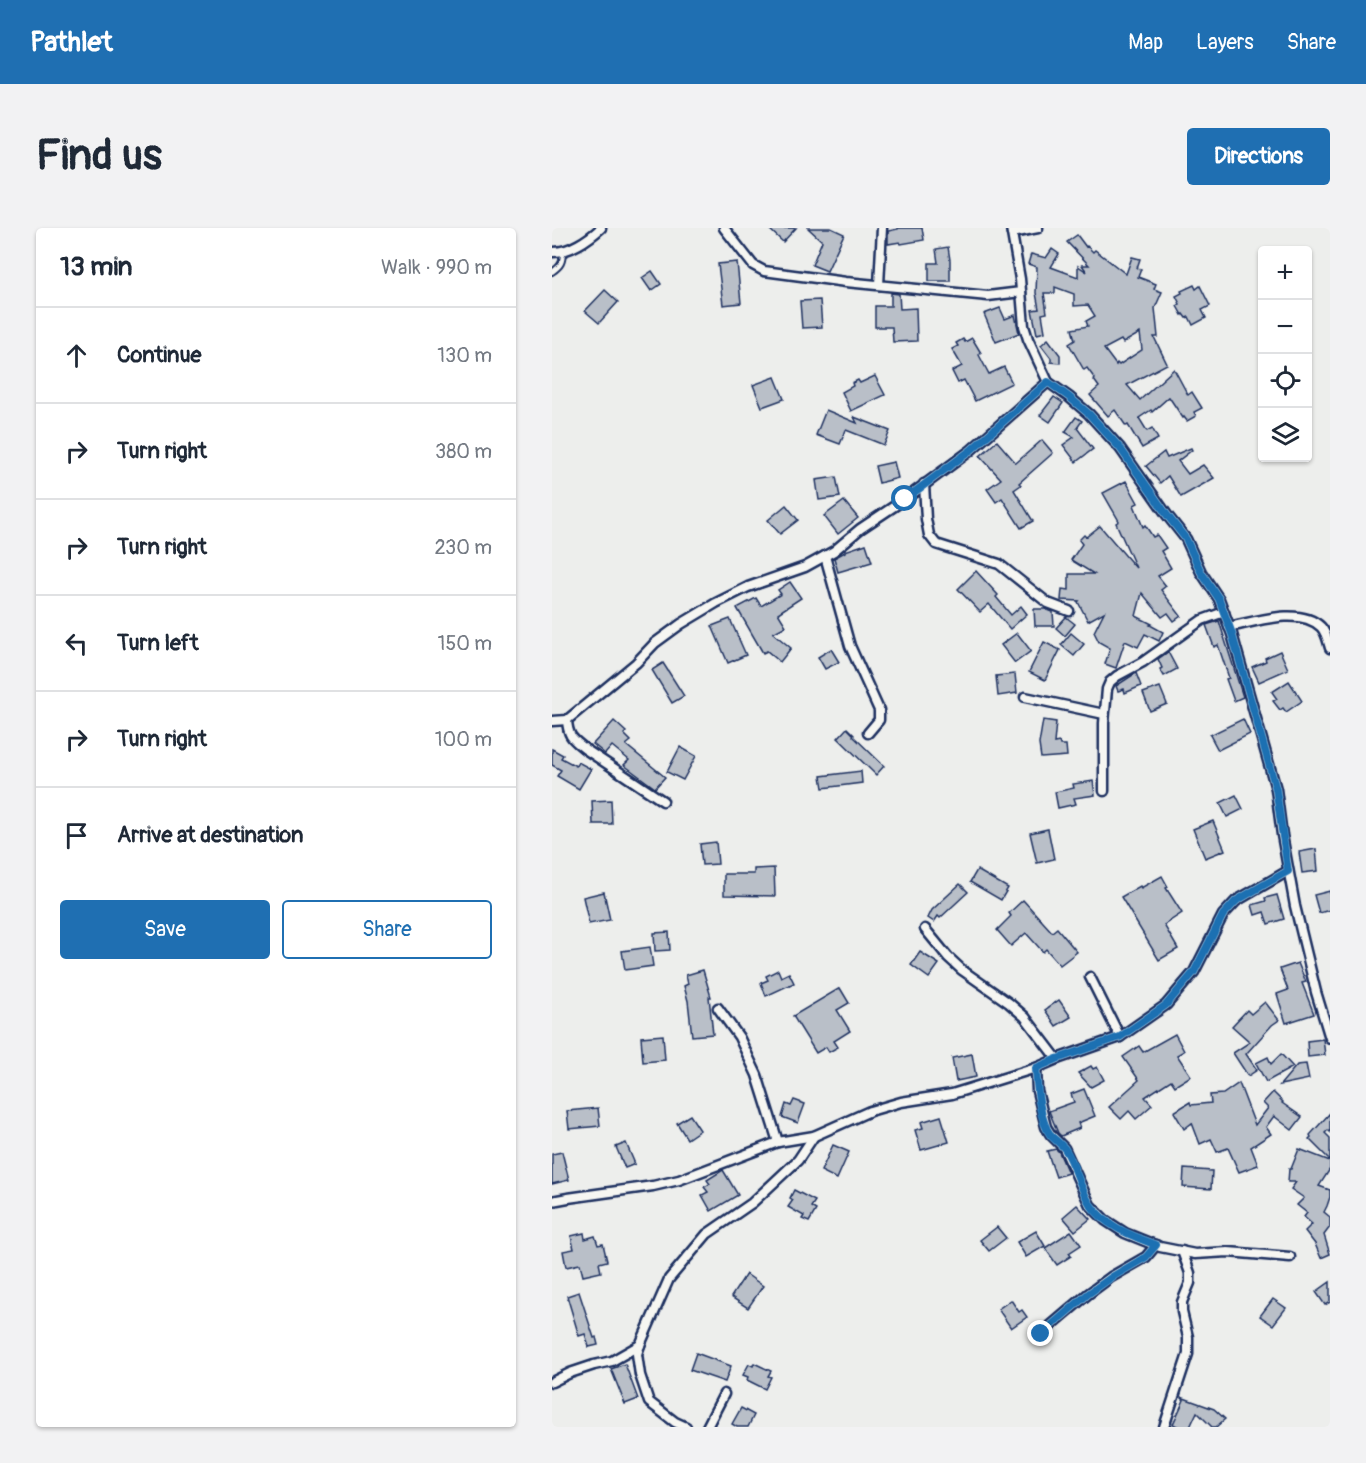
<!DOCTYPE html>
<meta charset="utf-8">
<style>
body{margin:0;font-family:Pangolin,sans-serif;background:#f2f2f3;color:#1f2937}
.controls{position:absolute;right:18px;top:18px;display:grid;overflow:hidden;border-radius:6px;box-shadow:0 2px 4px #0004}
.controls button{width:54px;height:54px;display:grid;place-items:center;padding:0;border:0;border-bottom:2px solid #e0e1e3;background:#fff;color:#1f2937;font:30px sans-serif}
.stop{position:absolute;width:18px;height:18px;margin:-14px;border:4px solid #1f6fb2;border-radius:50%;background:#fff}
.stop.end{background:#1f6fb2;border-color:#fff;box-shadow:0 2px 6px #0008}
.list{margin:0;padding:0;list-style:none}
h2{display:flex;justify-content:space-between;align-items:center;height:78px;margin:0;padding:0 24px;font-size:26px}
h2 small{font-size:20px;font-weight:400;color:#747a83}
.list li{display:grid;grid-template-columns:39px 1fr auto;gap:18px;align-items:center;box-sizing:border-box;height:96px;padding:0 24px;border-top:2px solid #e0e1e3}
.list b{display:block;font-size:22px;white-space:nowrap}
.list em{font-size:20px;font-style:normal;color:#747a83}
.actions{display:flex;gap:12px;padding:18px 24px}
.actions a{flex:1;padding:14px 0;border:2px solid #1f6fb2;border-radius:6px;text-align:center;font-size:21px;color:#1f6fb2}
.actions .main{background:#1f6fb2;color:#fff}
.icon{flex:none;width:33px;height:33px;fill:none;stroke:currentColor;stroke-width:2;stroke-linecap:round;stroke-linejoin:round}
.map{position:relative;flex:none;width:778px;height:1199px;overflow:hidden;border-radius:6px}
header{display:flex;align-items:center;gap:36px;box-sizing:border-box;height:84px;padding:0 30px;background:#1f6fb2;color:#fff}
header strong{font-size:28px}
nav{display:flex;gap:33px;margin-inline-start:auto;font-size:21px}
.intro{display:flex;align-items:center;justify-content:space-between;box-sizing:border-box;height:144px;padding:0 36px}
h1{margin:0;font-size:42px}
.button{padding:15px 27px;border-radius:6px;background:#1f6fb2;color:#fff;font-size:21px;font-weight:700}
main{display:flex;gap:36px;padding:0 36px}
aside{flex:1;background:#fff;border-radius:6px;box-shadow:0 2px 4px #0004}
.map>svg:first-child{display:block}
.building{fill:#b9bfc8;stroke:#1b2f5e;stroke-width:1.5;fill-rule:evenodd}
.lines{fill:none;stroke-linecap:round;stroke-linejoin:round}
.lane-casing{stroke:#1b2f5e;stroke-width:8}
.street-casing{stroke:#1b2f5e;stroke-width:13}
.lane{stroke:#f6f6f2;stroke-width:4}
.street{stroke:#f6f6f2;stroke-width:8}
.route{stroke:#1f6fb2;stroke-width:8}
</style>
<header>
<strong>Pathlet</strong>
<nav><a>Map</a><a>Layers</a><a>Share</a></nav>
</header>
<div class="intro"><h1>Find us</h1><a class="button">Directions</a></div>
<main>
<aside>
<h2>13 min<small>Walk · 990 m</small></h2>
<ul class="list">
<li><svg class="icon" aria-label="ahead" viewBox="0 0 24 24"><path d="M12 20V5M6 11l6-6 6 6"/></svg><div><b>Continue</b></div><em>130 m</em></li>
<li><svg class="icon" aria-label="right" viewBox="0 0 24 24"><path d="M7 20v-9h11M14 6l5 5-5 5"/></svg><div><b>Turn right</b></div><em>380 m</em></li>
<li><svg class="icon" aria-label="right" viewBox="0 0 24 24"><path d="M7 20v-9h11M14 6l5 5-5 5"/></svg><div><b>Turn right</b></div><em>230 m</em></li>
<li><svg class="icon" aria-label="left" viewBox="0 0 24 24"><path d="M17 20v-9H6M10 6l-5 5 5 5"/></svg><div><b>Turn left</b></div><em>150 m</em></li>
<li><svg class="icon" aria-label="right" viewBox="0 0 24 24"><path d="M7 20v-9h11M14 6l5 5-5 5"/></svg><div><b>Turn right</b></div><em>100 m</em></li>
<li><svg class="icon" aria-label="arrive" viewBox="0 0 24 24"><path d="M6 21V4h12l-3 4 3 4H6"/></svg><div><b>Arrive at destination</b></div></li>
</ul>
<div class="actions"><a class="main">Save</a><a>Share</a></div>
</aside>
<div class="map">
<svg width="778" height="1199" viewBox="0 0 778 1199">
<rect width="100%" height="100%" fill="#edeeec"/>
<filter id="ink" filterUnits="userSpaceOnUse"><feTurbulence type="fractalNoise" baseFrequency=".0167" numOctaves="2"/><feDisplacementMap in="SourceGraphic" scale="12" xChannelSelector="R" yChannelSelector="G"/><feConvolveMatrix kernelMatrix="1 2 1 2 8 2 1 2 1" color-interpolation-filters="sRGB"/></filter>
<g filter="url(#ink)">
<!-- building -->
<g class="building">
<path d="M216,0H244L231,14Z"/>
<path d="M256,0H279L292,6L275,43L260,37L270,13Z"/>
<path d="M346,0H370L372,12L349,16L348,14L336,16V3L346,1Z"/>
<path d="M525,7L534,19L535,18L541,24L543,22L574,46L580,29L588,31L585,40L589,41L586,49L604,56L602,61L610,64L603,80L606,109H602L615,136L575,157L588,172L622,141L636,167L640,164L650,180L642,184L644,188L635,193L632,189L631,190L617,169L600,184L599,182L587,190L595,203L600,200L606,211L590,220L576,197L574,198L563,182L556,188L538,167L547,159L542,152L543,151L535,140L532,142L517,116L523,112L520,101L536,98L534,93L543,88L536,77L522,78V66L503,59V65H492L495,85L490,86L493,104L485,106L480,82L487,81L484,65L485,39L476,36L479,26L494,30L500,21L507,26L499,39L526,49V38L535,44L530,37H537L515,14ZM588,105L590,122L567,137L565,135L564,137L552,121L569,112L571,115Z"/>
<path d="M396,19L398,32V53H377V35H386L384,21Z"/>
<path d="M185,34L189,75L171,77L166,36Z"/>
<path d="M100,43L109,56L99,63L90,50Z"/>
<path d="M642,57L644,61L648,58L658,78L650,82L654,90L641,97L637,89L634,90L631,86L630,87L625,78L628,76L624,68L630,65L629,63Z"/>
<path d="M53,62L66,74L47,95L33,83Z"/>
<path d="M339,65L347,66L348,81L364,80L365,113L341,114L340,99H323V78H339Z"/>
<path d="M268,72L270,99L250,100L248,73Z"/>
<path d="M448,80L453,91L463,87L467,105L444,114L432,86Z"/>
<path d="M420,110L429,125L427,127L437,146L452,139L460,155L423,173L412,152L406,155L400,143L410,138L400,121L406,118L404,115L411,111L413,114Z"/>
<path d="M496,111L508,127V135L499,134V130L489,117Z"/>
<path d="M323,148L333,167L299,183L290,164L301,158L300,155L306,152L308,155Z"/>
<path d="M223,149L232,171L210,179L201,157Z"/>
<path d="M502,169L511,175L498,194L488,187Z"/>
<path d="M274,182L305,195L302,189L338,203L332,217L294,202L288,216L264,207Z"/>
<path d="M524,189L530,193L525,200L541,221L524,234L511,217L522,209L513,204Z"/>
<path d="M490,212L501,225L467,255L469,257L462,262L481,293L469,300L450,270L444,274L435,261L449,251L428,228L445,213L464,235Z"/>
<path d="M639,220L640,222L626,233L636,246L651,237L662,250L629,269L616,248L608,255L594,238L612,224L615,230Z"/>
<path d="M342,234L346,250L327,255L323,238Z"/>
<path d="M284,249L288,269L267,272L264,252Z"/>
<path d="M574,253L586,275L582,277L591,299L593,297L601,309L605,307L614,320L609,323L619,340L606,348L614,358L609,362L629,388L622,393L616,385L610,389L590,365L584,388L600,396L598,397L611,404L607,413L593,406L586,419L573,413L564,440L553,436L558,420L547,414L542,404L552,384L536,393L526,374L527,373L509,372L510,361L517,362V346H542L519,332L530,316L527,312L532,307L534,309L548,298L584,340L564,295L567,293L551,265Z"/>
<path d="M292,273L306,290L286,306L272,288Z"/>
<path d="M234,277L246,292L228,306L216,292Z"/>
<path d="M314,316L320,334L286,344L282,330L293,324V323Z"/>
<path d="M424,343L446,367L444,369L459,387L469,378L475,386L458,401L437,376L428,384L406,361Z"/>
<path d="M238,354L249,370L226,385L234,398L221,405L239,420L228,434L215,423L211,425L185,380L204,370L209,378L229,366L226,362Z"/>
<path d="M482,381H493L501,384L502,398H483Z"/>
<path d="M514,389L523,396L513,408L504,400Z"/>
<path d="M178,391L194,427L176,435L160,398Z"/>
<path d="M667,393L691,469L682,473L674,451L677,450L666,417L662,419L654,397Z"/>
<path d="M465,405L479,423L463,435L449,417Z"/>
<path d="M519,405L532,416L522,428L509,417Z"/>
<path d="M492,414L508,422L493,452L477,444Z"/>
<path d="M279,421L287,434L273,441L266,429Z"/>
<path d="M728,423L736,441L707,454L700,439L714,433L713,430Z"/>
<path d="M616,424L625,441L612,448L608,441L610,440L606,431Z"/>
<path d="M111,435L132,468L120,475L100,442Z"/>
<path d="M584,445L589,458L573,465L572,461L566,463L564,458Z"/>
<path d="M463,446L465,465L446,468L444,448Z"/>
<path d="M737,453L750,473L734,484L731,480L728,482L721,473L725,471L720,464Z"/>
<path d="M608,459L615,476L598,483L591,465Z"/>
<path d="M691,491L698,506L666,522L658,507Z"/>
<path d="M491,492L504,494L502,515L507,514L508,517H514L515,528L489,530L487,516Z"/>
<path d="M62,493L74,504L72,506L79,513L74,517L113,549L103,560L72,537L77,532L60,518L53,526L41,516Z"/>
<path d="M295,500L302,507L301,508L332,538L324,547L286,510Z"/>
<path d="M128,519L144,528L131,552L115,544Z"/>
<path d="M0,521L11,527L9,530L24,538L26,534L39,541L27,561L5,548L9,542L0,537Z"/>
<path d="M309,543L310,555L271,560L269,548Z"/>
<path d="M541,553L543,567L522,570L524,576L506,580L503,564L522,560L521,556Z"/>
<path d="M684,567L691,581L675,589L668,575Z"/>
<path d="M59,572L60,596H41L40,573Z"/>
<path d="M661,593L673,622L653,630L641,601Z"/>
<path d="M496,601L502,631L485,635L478,605Z"/>
<path d="M164,614L166,636L150,637L148,616Z"/>
<path d="M764,621L766,643L750,645L747,624Z"/>
<path d="M222,640L223,668L172,667V646H202V641Z"/>
<path d="M425,642L456,660L449,672L418,654Z"/>
<path d="M610,648L616,659L614,660L630,685L612,697L626,721L607,732L569,669L588,658L589,660Z"/>
<path d="M408,656L416,664L388,690L386,688L382,694L376,690L380,682Z"/>
<path d="M778,663V682L767,685L762,667Z"/>
<path d="M52,664L58,692L37,696L31,669Z"/>
<path d="M725,667L732,691L716,696L712,684L703,687L700,677L714,673L713,670Z"/>
<path d="M471,672L500,704L505,700L525,724L508,737L494,721L491,724L474,705L459,718L445,702L459,688L457,685Z"/>
<path d="M117,704L118,722L103,723L102,705Z"/>
<path d="M98,719L101,738L73,742L70,723Z"/>
<path d="M368,724L387,736L377,750L359,737Z"/>
<path d="M746,735L754,754L750,755L762,786L734,795L725,766L736,762L728,741Z"/>
<path d="M151,742L159,769H157L161,806L140,808L136,773L132,758L136,756L134,747Z"/>
<path d="M226,742L229,749L237,745L242,755L214,768L209,755L216,752L214,748Z"/>
<path d="M288,760L297,775L285,782L298,803L282,813L286,819L277,824L274,819L264,825L241,788Z"/>
<path d="M507,772L519,789L504,798L493,782Z"/>
<path d="M713,774L727,792L720,797L694,826L705,842L696,848L681,825L698,814L680,798L695,782L699,786Z"/>
<path d="M623,806L632,823L625,827L639,848L623,858L619,852L593,869L600,877L584,891L577,883L569,891L557,879L587,852L571,829L587,818L591,824Z"/>
<path d="M111,807L113,832L91,834L89,809Z"/>
<path d="M771,811L773,827L756,829L755,813Z"/>
<path d="M420,826L424,849L404,853L400,830Z"/>
<path d="M729,826L741,839L714,854L704,835L716,829L719,836Z"/>
<path d="M754,836L757,851L728,857L745,837Z"/>
<path d="M539,838L541,841L545,839L552,852L539,859L526,845Z"/>
<path d="M687,855L703,897L716,880L711,875L721,864L731,874L730,875L750,889L740,902L722,888L714,899L719,906L699,919L706,937L687,944L676,920L665,924L659,911L648,916L640,895L632,901L622,884L638,874L639,877L659,875L658,867L671,866Z"/>
<path d="M532,861L543,888L526,895L528,900L509,908L506,905L497,883L522,874L519,866Z"/>
<path d="M242,872L253,876L246,895L230,889L234,876L239,878Z"/>
<path d="M46,880L48,898L17,901L15,883Z"/>
<path d="M778,885V904L776,902L773,905L778,910V932L757,911L759,909L758,907Z"/>
<path d="M138,887L148,902L135,911L125,895Z"/>
<path d="M389,888L397,914L369,922L363,902L371,900L369,894Z"/>
<path d="M74,915L83,936L73,940L64,919Z"/>
<path d="M281,917L297,924L285,951L269,943Z"/>
<path d="M504,921L507,924L516,945L504,949L495,923Z"/>
<path d="M747,921L778,933V941L767,958L778,962V969L775,978L772,984L778,989V999L772,1007L778,1026L769,1030L763,1016L753,1003L760,996L752,989L755,985L745,977L752,970L739,961L744,954H736L737,941H739Z"/>
<path d="M10,924L17,952L0,956V926Z"/>
<path d="M632,941L660,943L659,961L631,959Z"/>
<path d="M171,942L186,967L159,983L150,967L156,964L152,959L158,956L155,952Z"/>
<path d="M242,962L263,973L259,979L264,982L257,994L250,991L252,988L236,979L241,972L238,970Z"/>
<path d="M525,977L538,991L523,1003L511,989Z"/>
<path d="M445,999L454,1010L437,1023L428,1012Z"/>
<path d="M484,1003L493,1018L474,1029L465,1014Z"/>
<path d="M519,1003L529,1017L517,1025L519,1028L505,1037L493,1020Z"/>
<path d="M32,1005L33,1011L43,1008L46,1017L51,1016L55,1033L47,1035L49,1044L31,1048L28,1036L14,1039L11,1023L22,1021L19,1008Z"/>
<path d="M194,1046L211,1058L196,1080L179,1069Z"/>
<path d="M778,1054V1074L773,1077L764,1064Z"/>
<path d="M27,1064L42,1110L44,1109L46,1117L37,1119L33,1106L27,1108L15,1068Z"/>
<path d="M721,1071L734,1080L721,1097L708,1088Z"/>
<path d="M459,1072L467,1084L470,1082L475,1089L459,1100L446,1081Z"/>
<path d="M144,1125L179,1138L173,1154L138,1142Z"/>
<path d="M202,1135L219,1143L216,1148L219,1149L213,1161L195,1152L196,1149L191,1147L197,1136L201,1138Z"/>
<path d="M73,1136L86,1171L73,1176L59,1141Z"/>
<path d="M629,1169L662,1181L673,1191L664,1199H660L645,1184L638,1199H627L621,1196L632,1172Z"/>
<path d="M189,1180L202,1187L196,1199H185L180,1196Z"/>
</g>
<g class="lines">
<defs>
<path id="lane" d="M0,44C9,38 11,34 11,23"/>
<g id="street">
<path d="M172,0L201,37L212,43L294,54L436,68L469,64"/>
<path d="M459,0L468,51L472,98L476,111L496,154L517,169L537,186L568,220L615,287L634,311L649,344L667,371L680,406L724,561L730,607L743,678L764,764L778,810"/>
<path d="M460,5L486,0"/>
<path d="M0,24C17,25 37,11 49,0"/>
<path d="M327,57L330,0"/>
<path d="M372,256L374,291L377,307L384,316L447,336L496,375L517,383"/>
<path d="M273,328L298,418L327,482V492L316,505"/>
<path d="M677,399C703,394 748,378 769,399C774,404 776,413 778,420"/>
<path d="M473,469L552,486"/>
<path d="M15,492C16,509 21,511 33,521L111,573"/>
<path d="M0,493L15,492L84,435L103,415L129,396L164,375L196,359L253,339L282,323L308,301L353,271L418,223L496,154"/>
<path d="M552,563V495L555,461L558,454L565,448L591,434L650,392L672,384"/>
<path d="M373,701L396,729L410,742L457,775L473,789L505,831"/>
<path d="M538,749L568,809"/>
<path d="M166,780L187,809L205,847L226,914"/>
<path d="M484,840L485,863L494,899L499,907L512,920L538,977L553,992L573,1005L608,1019L643,1026L676,1024L738,1029"/>
<path d="M0,973L16,970L101,958L127,952L226,914L262,908L318,883L349,874L400,866L484,840L505,831L568,809L614,777L642,744L671,687L684,673L736,643"/>
<path d="M489,1106L536,1066L559,1049L594,1029L604,1017"/>
<path d="M0,1154L18,1145L42,1137L60,1133L88,1117"/>
<path d="M134,1199L123,1194L97,1174L88,1147L85,1126L88,1117L117,1051L155,1006L200,975L246,932L262,908"/>
<path d="M155,1199L172,1166"/>
<path d="M612,1199L636,1126V1109L630,1084V1074L638,1055V1045L630,1023"/>
</g>
</defs>
<!-- lane casing -->
<use href="#lane" class="lane-casing"/>
<!-- street casing -->
<use href="#street" class="street-casing"/>
<!-- lane -->
<use href="#lane" class="lane"/>
<!-- street -->
<use href="#street" class="street"/>
</g>
</g>
<g class="lines" filter="url(#ink)">
<!-- route -->
<path class="route" d="M353,271L418,223L496,154L517,169L537,186L568,220L615,287L634,311L649,344L667,371L680,406L724,561L736,643L684,673L671,687L642,744L614,777L568,809L505,831L484,840C485,860 487,892 499,908C503,912 509,916 513,921C524,937 527,959 538,976C552,998 581,1008 604,1017L594,1029L560,1049L536,1066L489,1106"/>
</g>
</svg>
<div class="controls">
<button>+</button>
<button>−</button>
<button><svg class="icon" aria-label="locate" viewBox="0 0 24 24"><circle cx="12" cy="12" r="6"/><path d="M12 2v4M12 18v4M2 12h4M18 12h4"/></svg></button>
<button><svg class="icon" aria-label="layers" viewBox="0 0 24 24"><path d="M12 4l9 5-9 5-9-5zM3 14l9 5 9-5"/></svg></button>
</div>
<div class="stop" style="left:353px;top:271px"></div>
<div class="stop end" style="left:489px;top:1106px"></div>
</div>
</main>
